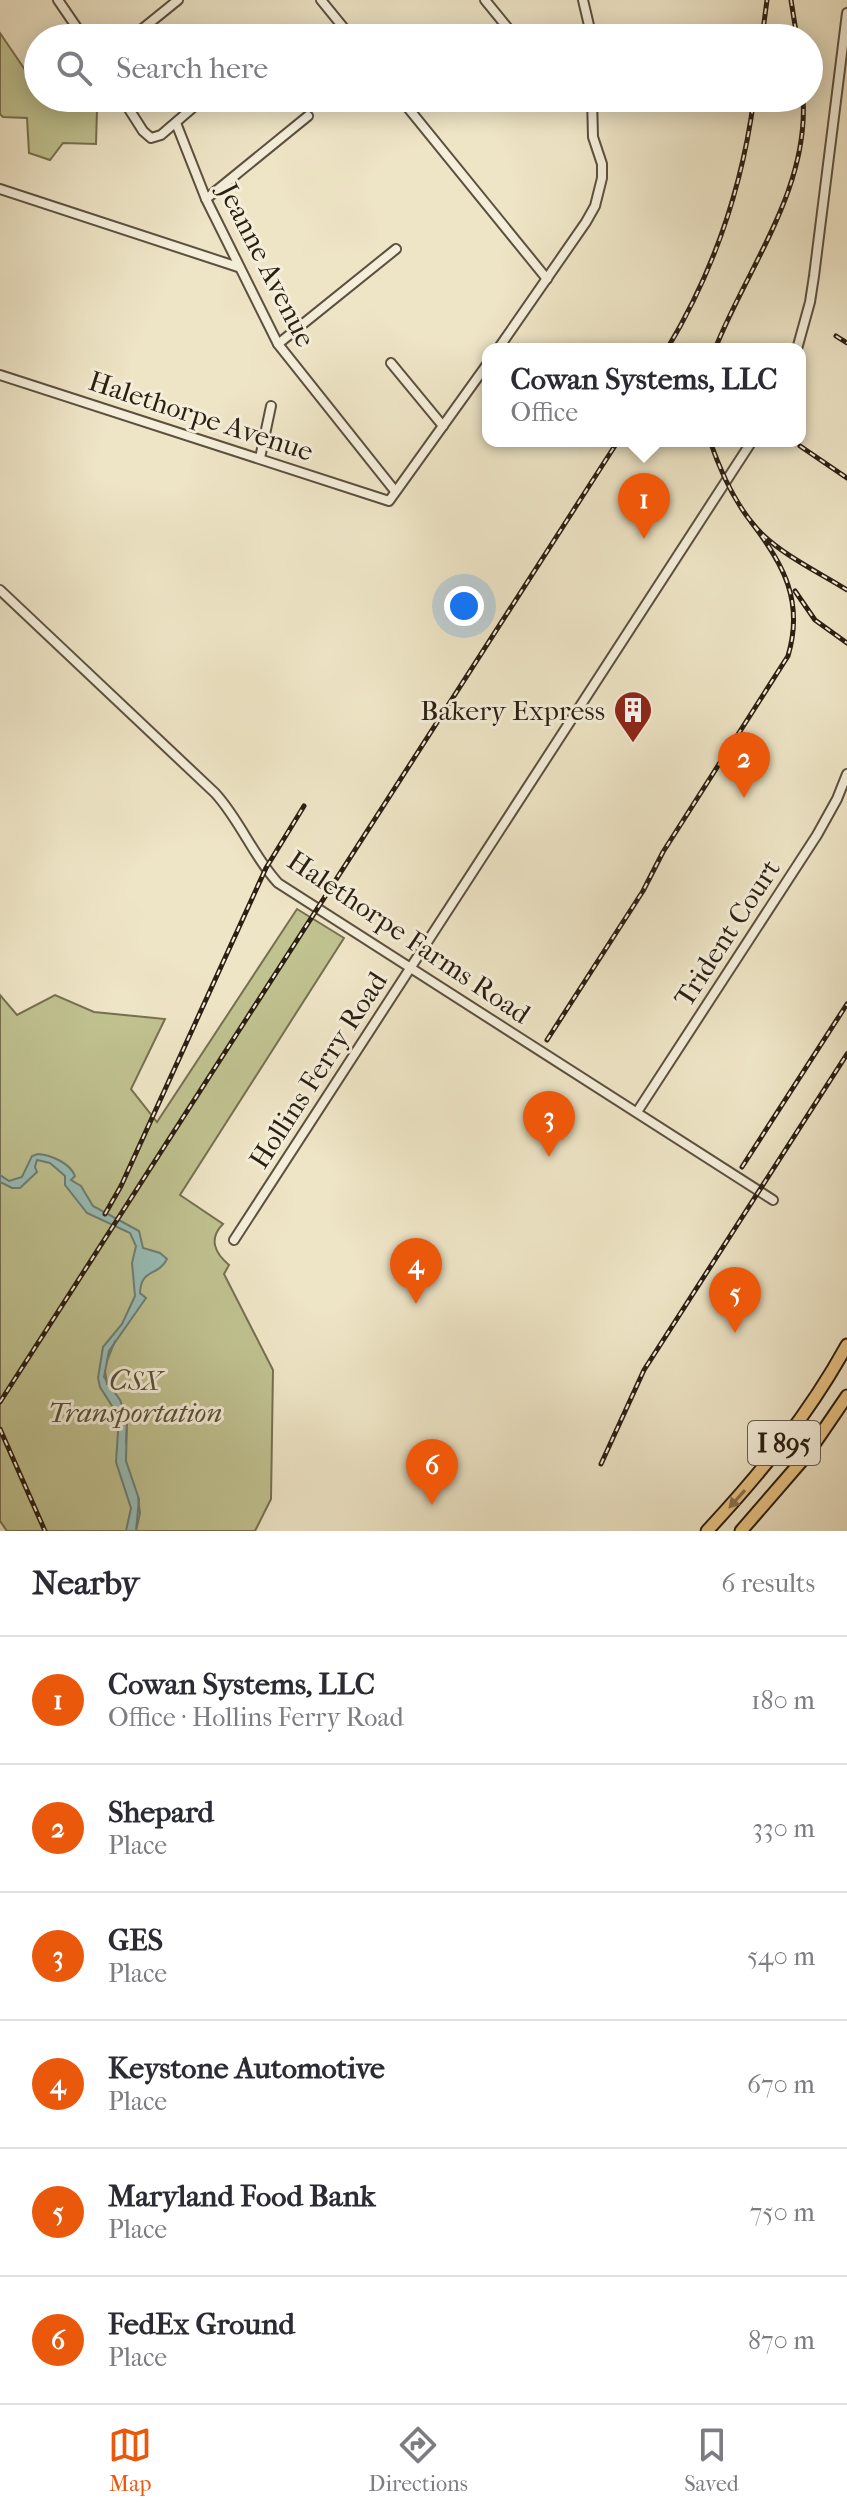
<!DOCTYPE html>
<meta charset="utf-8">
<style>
body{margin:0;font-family:"IM FELL French Canon",serif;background:#f2f2f3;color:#2b2b33}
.you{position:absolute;left:464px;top:606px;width:28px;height:28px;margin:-20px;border:6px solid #fff;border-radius:50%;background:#1a73e8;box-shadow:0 0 0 12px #1a73e833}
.badge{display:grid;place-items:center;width:52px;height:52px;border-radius:50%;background:#ea580c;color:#fff;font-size:26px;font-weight:700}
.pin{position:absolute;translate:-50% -66px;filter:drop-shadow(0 2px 4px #0008)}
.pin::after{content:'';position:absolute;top:42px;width:28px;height:24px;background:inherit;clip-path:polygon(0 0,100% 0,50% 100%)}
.popup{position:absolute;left:482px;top:343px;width:324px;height:104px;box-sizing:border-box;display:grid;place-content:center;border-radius:16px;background:#fff;filter:drop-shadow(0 2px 6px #0005);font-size:26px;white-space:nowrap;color:#7c7c81}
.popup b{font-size:30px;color:#2b2b33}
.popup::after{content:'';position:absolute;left:50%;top:100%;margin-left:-16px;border:16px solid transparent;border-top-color:#fff}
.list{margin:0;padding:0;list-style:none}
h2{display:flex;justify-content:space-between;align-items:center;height:104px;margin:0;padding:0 32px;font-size:34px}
h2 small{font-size:26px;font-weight:400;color:#7c7c81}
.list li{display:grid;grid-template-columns:52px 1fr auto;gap:24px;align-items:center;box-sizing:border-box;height:128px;padding:0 32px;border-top:2px solid #e1e1e2}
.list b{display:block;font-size:30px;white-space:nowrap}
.list p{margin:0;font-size:26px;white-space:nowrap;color:#7c7c81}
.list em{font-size:26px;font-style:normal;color:#7c7c81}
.icon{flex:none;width:44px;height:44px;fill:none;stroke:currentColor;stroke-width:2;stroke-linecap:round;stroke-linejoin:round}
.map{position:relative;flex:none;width:847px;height:1531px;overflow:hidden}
.search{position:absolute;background:#fff;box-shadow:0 4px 20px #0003;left:24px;right:24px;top:24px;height:88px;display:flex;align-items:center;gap:20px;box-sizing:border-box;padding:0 28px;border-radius:44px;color:#7c7c81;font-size:30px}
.sheet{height:872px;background:#fff}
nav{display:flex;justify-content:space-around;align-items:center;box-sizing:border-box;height:112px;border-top:2px solid #e1e1e2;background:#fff;font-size:22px;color:#7c7c81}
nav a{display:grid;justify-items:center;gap:4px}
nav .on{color:#ea580c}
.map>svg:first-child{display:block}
.green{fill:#c0c290;stroke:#767051;stroke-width:2}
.water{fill:#99bfb8;stroke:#6d7f76;stroke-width:2}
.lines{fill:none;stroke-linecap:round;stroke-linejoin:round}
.stream{stroke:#6d7f76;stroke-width:2}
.minor-casing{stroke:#5c503f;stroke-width:12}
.highway-casing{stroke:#2b1f12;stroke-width:15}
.minor{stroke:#f4eeda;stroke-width:8}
.highway{stroke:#e7c283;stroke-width:11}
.rail-casing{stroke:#2b1f12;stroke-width:5}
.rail{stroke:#f4eeda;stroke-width:2;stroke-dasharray:6;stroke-linecap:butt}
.oneway{fill:#89704a}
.labels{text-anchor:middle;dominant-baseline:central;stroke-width:6;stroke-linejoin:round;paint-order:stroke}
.shield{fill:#f4eeda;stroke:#675d4e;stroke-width:2}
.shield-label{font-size:26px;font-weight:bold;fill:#2b1f12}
.street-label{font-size:28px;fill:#2b1f12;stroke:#f4eeda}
.poi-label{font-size:28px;fill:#2b1f12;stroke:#f4eeda;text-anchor:end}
.park-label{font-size:28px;font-style:italic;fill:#585038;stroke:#f4eeda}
</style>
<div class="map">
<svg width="847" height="1531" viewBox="0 0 847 1531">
<rect width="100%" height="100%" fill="#eee5c6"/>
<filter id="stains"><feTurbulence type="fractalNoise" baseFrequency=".0025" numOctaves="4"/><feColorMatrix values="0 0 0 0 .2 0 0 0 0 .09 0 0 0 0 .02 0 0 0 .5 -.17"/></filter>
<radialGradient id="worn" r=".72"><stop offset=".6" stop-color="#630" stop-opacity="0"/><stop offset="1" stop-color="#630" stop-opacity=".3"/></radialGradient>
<!-- green -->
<g class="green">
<path d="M0,33L38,89V98H78L97,109L96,144L63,143L50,160L29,153L27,118L3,117L0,114Z"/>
<path d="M297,909L344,938L180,1195L223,1224C208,1239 215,1253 229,1265L224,1274L273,1370L271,1499L255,1531H7L0,1521V995L17,1015L55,995L94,1012L165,1019L131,1089L157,1122Z"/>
</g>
<!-- water -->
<path class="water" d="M38,1154C51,1155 70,1163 75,1176L71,1180L81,1186L93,1206L139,1231L143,1248L160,1253L167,1259C158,1277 141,1268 140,1293L146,1298L109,1351L104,1377L120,1400L127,1419L126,1461L139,1499L136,1531H126L131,1508L116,1462L119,1417L100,1387L98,1378L103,1347L122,1324L135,1296L132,1263L136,1246L130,1233L87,1213L65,1185V1176L50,1163L37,1160L35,1167L37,1172L20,1188H12L0,1182V1175L9,1181L22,1177L32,1156Z"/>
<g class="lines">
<!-- stream -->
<g class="stream">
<path d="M107,1361L115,1341"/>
<path d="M105,1371L107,1384"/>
<path d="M126,1443L127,1421"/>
<path d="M136,1531L140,1513L138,1497"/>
</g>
<defs>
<g id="minor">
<path d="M58,0L84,38"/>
<path d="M321,0L352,38"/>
<path d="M485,0L516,38"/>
<path d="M583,0L592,38"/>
<path d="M131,38L178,0"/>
<path d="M122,98L143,131L151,138L161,135L204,98"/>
<path d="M400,98L547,279"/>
<path d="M569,98L592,102"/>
<path d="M176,123L206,199L278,344L395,491"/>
<path d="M0,189L238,267"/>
<path d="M206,199L308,116"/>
<path d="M278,344L396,249"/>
<path d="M498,349L586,222L595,206L602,178V164L593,137L592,98"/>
<path d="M797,349L810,302L814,276L847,13"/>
<path d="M391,363L443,426"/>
<path d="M0,375L389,501L488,363"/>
<path d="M260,458L271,406"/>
<path d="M0,590L215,793C240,820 253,856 278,883L773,1200"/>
<path d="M637,1112L817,835L837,799L847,774"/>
<path d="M234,1240L752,441"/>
</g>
<g id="highway">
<path d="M707,1531C761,1473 809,1414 847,1345"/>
<path d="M741,1531L806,1456L847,1396"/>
</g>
</defs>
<!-- minor casing -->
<use href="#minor" class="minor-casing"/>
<!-- highway casing -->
<use href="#highway" class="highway-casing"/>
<!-- minor -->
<use href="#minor" class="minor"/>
<!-- highway -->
<use href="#highway" class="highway"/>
<defs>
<g id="rail">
<path d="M791,0L797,38"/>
<path d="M762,38L767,0"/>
<path d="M836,336L847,343"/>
<path d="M667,349C714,271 742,189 754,98"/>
<path d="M715,349C747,268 809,190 803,98"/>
<path d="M710,441C721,473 738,510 762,534C786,557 820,573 847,590"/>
<path d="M800,446L847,478"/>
<path d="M795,591L815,620L847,643"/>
<path d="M547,1040L643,891L663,852L788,656C804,602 784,565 752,523"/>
<path d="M742,1167L847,1004"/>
<path d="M105,1214L121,1186L266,868L304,806"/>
<path d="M0,1402L618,441"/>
<path d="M0,1429L45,1531"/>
<path d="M601,1464L644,1370L847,1054"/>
</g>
</defs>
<!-- rail casing -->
<use href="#rail" class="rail-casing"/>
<!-- rail -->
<use href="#rail" class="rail"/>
</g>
<!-- one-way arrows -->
<defs><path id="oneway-solid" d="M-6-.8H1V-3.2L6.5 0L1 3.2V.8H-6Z" transform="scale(2)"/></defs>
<use class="oneway" href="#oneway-solid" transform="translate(737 1499) rotate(132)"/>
<!-- icons -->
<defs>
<symbol id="building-pin" viewBox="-11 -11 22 30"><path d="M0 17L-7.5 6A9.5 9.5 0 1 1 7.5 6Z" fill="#8f2418" stroke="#f4eeda"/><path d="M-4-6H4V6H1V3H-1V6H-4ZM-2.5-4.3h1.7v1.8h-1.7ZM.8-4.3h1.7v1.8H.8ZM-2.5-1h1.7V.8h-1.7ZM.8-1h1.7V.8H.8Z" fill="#fff"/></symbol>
</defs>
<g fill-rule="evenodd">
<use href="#building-pin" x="611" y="688" width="44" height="60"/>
</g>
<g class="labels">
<!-- shield labels -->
<rect class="shield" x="748" y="1421" width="72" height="44" rx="6"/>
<g class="shield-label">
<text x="784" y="1443">I 895</text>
</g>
<!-- street labels -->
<g class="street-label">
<text transform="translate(267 265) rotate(63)">Jeanne Avenue</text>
<text transform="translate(201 416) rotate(18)">Halethorpe Avenue</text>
<text transform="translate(727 933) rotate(-57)">Trident Court</text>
<text transform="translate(409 937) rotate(34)">Halethorpe Farms Road</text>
<text transform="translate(318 1070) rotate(-57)">Hollins Ferry Road</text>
</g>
<!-- poi labels -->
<g class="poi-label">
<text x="605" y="710">Bakery Express</text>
</g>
<!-- park labels -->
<g class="park-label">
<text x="135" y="1380">CSX<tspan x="135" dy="32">Transportation</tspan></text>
</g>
</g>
<rect width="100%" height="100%" filter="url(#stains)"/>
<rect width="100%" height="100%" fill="url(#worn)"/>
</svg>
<div class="you"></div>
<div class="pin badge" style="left:644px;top:539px">1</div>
<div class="popup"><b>Cowan Systems, LLC</b>Office</div>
<div class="pin badge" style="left:744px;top:798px">2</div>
<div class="pin badge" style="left:549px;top:1157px">3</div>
<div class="pin badge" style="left:416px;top:1304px">4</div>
<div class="pin badge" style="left:735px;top:1333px">5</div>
<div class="pin badge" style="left:432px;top:1505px">6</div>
<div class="search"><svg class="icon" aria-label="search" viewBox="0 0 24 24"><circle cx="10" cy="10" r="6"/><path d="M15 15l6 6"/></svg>Search here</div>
</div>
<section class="sheet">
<h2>Nearby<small>6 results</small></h2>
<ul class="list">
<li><span class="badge">1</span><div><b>Cowan Systems, LLC</b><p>Office · Hollins Ferry Road</p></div><em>180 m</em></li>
<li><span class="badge">2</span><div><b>Shepard</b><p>Place</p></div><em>330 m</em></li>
<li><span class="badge">3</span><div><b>GES</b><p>Place</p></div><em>540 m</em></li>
<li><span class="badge">4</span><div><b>Keystone Automotive</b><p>Place</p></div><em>670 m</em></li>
<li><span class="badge">5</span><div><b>Maryland Food Bank</b><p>Place</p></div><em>750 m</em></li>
<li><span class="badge">6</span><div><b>FedEx Ground</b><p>Place</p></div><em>870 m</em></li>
</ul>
</section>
<nav>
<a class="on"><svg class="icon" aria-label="map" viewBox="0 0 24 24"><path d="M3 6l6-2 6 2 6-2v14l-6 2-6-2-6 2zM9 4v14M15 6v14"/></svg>Map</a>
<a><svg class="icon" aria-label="directions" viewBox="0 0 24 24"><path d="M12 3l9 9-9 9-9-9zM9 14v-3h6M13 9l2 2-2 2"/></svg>Directions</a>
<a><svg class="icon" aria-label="saved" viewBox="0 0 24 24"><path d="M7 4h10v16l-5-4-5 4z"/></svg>Saved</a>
</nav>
